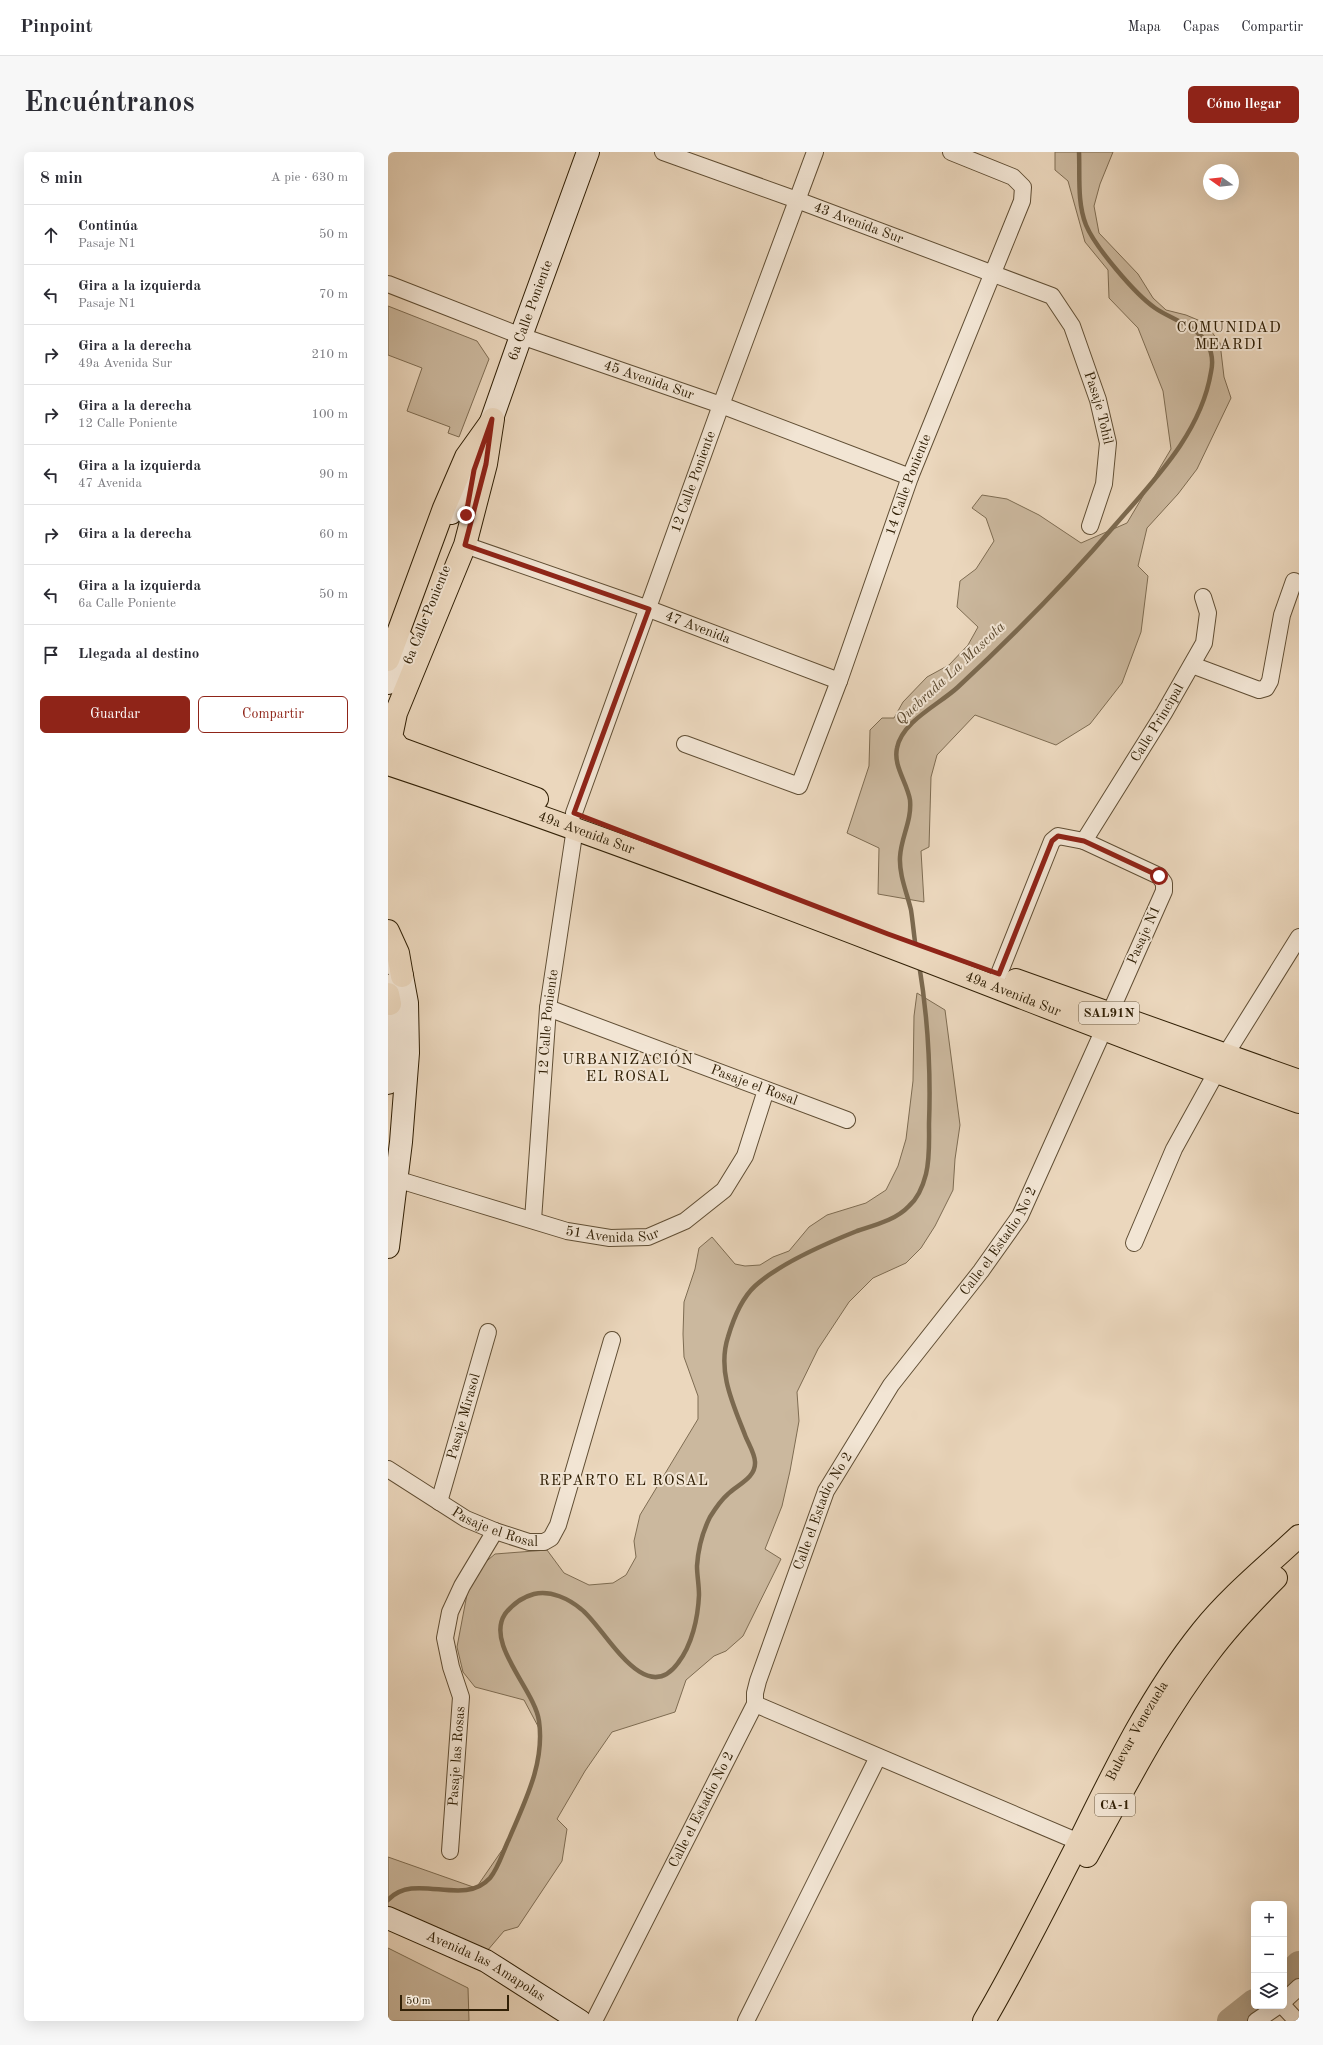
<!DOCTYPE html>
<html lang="es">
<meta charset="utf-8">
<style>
body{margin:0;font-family:"Old Standard TT",serif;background:#f7f7f7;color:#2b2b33}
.controls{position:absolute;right:12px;bottom:12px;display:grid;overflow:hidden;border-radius:6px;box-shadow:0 4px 16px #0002}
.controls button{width:36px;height:36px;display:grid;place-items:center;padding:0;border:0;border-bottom:1px solid #e1e1e2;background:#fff;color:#2b2b33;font:20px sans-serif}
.compass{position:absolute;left:815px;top:12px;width:36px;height:36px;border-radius:50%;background:#fff;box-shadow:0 4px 16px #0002;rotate:285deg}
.scale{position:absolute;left:12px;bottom:10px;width:109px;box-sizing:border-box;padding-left:4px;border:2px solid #312006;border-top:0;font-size:11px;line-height:14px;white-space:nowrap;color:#312006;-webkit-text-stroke:3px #f2e5d4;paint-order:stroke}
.stop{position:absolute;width:12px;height:12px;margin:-9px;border:3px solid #8f2418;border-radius:50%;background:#fff}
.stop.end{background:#8f2418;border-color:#fff;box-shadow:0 1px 4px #0008}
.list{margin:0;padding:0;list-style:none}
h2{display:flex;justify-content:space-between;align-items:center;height:52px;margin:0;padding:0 16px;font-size:17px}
h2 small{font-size:13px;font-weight:400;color:#7c7c81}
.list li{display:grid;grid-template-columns:26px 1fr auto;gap:12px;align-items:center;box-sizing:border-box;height:60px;padding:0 16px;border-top:1px solid #e1e1e2}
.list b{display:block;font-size:15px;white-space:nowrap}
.list p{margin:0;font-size:13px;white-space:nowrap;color:#7c7c81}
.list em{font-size:13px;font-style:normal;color:#7c7c81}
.actions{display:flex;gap:8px;padding:12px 16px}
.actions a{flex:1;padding:9px 0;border:1px solid #8f2418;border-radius:6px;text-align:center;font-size:14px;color:#8f2418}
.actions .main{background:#8f2418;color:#fff}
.icon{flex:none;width:22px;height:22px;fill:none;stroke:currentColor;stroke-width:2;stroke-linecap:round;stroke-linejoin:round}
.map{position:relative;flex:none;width:911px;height:1869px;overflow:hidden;border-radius:6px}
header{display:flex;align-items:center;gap:24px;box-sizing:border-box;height:56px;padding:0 20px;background:#fff;border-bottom:1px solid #e1e1e2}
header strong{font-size:19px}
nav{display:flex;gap:22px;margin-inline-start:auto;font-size:14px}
.intro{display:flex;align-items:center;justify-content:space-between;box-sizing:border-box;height:96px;padding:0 24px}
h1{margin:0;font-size:28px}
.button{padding:10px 18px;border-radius:6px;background:#8f2418;color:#fff;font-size:14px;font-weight:700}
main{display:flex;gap:24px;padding:0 24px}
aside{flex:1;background:#fff;border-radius:6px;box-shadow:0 4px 16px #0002}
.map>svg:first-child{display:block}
.green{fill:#cbb89e;stroke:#7e6c52}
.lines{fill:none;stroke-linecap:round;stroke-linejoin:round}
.stream{stroke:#7b694f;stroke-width:4.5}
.river{stroke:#ac997f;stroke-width:26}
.street-casing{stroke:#604e34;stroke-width:18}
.secondary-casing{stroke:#312006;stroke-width:24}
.primary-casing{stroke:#312006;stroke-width:24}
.highway-casing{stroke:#312006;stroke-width:24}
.street{stroke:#f2e5d4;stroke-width:16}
.secondary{stroke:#f2e5d4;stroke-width:22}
.primary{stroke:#ebd7bd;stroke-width:22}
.highway{stroke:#ebd7bd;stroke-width:22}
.route{stroke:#8f2418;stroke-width:5}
.labels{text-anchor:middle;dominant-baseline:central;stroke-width:4;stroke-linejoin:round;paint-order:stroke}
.shield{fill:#f2e5d4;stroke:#6b5b44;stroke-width:1}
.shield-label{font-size:13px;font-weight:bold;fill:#312006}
.street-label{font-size:14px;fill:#312006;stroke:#f2e5d4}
.neighbourhood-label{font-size:15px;letter-spacing:1px;fill:#312006;stroke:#f2e5d4}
.water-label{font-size:15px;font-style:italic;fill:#5c4a30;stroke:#f2e5d4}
</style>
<header>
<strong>Pinpoint</strong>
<nav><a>Mapa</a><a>Capas</a><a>Compartir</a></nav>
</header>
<div class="intro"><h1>Encuéntranos</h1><a class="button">Cómo llegar</a></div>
<main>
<aside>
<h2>8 min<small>A pie · 630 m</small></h2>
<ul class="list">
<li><svg class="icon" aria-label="ahead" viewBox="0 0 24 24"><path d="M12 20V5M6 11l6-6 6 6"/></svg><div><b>Continúa</b><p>Pasaje N1</p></div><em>50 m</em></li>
<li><svg class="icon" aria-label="left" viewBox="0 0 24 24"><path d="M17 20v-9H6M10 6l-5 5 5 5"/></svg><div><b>Gira a la izquierda</b><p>Pasaje N1</p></div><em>70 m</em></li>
<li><svg class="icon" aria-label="right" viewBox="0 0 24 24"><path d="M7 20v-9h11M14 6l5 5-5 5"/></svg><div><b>Gira a la derecha</b><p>49a Avenida Sur</p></div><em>210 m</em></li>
<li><svg class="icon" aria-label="right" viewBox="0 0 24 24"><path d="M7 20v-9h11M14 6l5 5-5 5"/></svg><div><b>Gira a la derecha</b><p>12 Calle Poniente</p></div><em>100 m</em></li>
<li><svg class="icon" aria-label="left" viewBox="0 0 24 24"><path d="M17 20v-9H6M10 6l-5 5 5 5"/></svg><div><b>Gira a la izquierda</b><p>47 Avenida</p></div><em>90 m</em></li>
<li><svg class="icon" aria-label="right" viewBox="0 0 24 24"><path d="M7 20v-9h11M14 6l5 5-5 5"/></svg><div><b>Gira a la derecha</b></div><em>60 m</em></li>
<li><svg class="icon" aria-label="left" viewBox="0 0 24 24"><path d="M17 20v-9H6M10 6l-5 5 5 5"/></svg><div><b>Gira a la izquierda</b><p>6a Calle Poniente</p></div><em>50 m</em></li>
<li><svg class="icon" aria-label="arrive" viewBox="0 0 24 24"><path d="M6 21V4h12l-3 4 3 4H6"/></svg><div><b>Llegada al destino</b></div></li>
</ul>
<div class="actions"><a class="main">Guardar</a><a>Compartir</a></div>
</aside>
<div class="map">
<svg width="911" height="1869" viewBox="0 0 911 1869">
<rect width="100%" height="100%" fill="#ebd7bd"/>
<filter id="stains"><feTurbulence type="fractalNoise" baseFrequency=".005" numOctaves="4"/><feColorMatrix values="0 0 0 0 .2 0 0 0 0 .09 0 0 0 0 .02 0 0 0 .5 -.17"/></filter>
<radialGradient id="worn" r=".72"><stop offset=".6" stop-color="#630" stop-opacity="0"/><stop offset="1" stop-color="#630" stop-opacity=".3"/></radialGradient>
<!-- green -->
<g class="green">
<path d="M667,0H725L712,32L706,54L711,81L750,122L765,146L778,158L798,163L817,171L832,191L836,225L843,246L809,317L790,342L759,376L750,414L760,424L753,480L734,531L702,572L668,593L587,563L549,603L543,625L541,695L533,699L536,750L490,742L491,696L459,681L481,614L482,578L494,566H506L515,550L539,525L561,513L580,493L590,475L569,455L572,429L588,417L606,389L598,366L584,356L594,343L619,347L651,363L693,391L739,371L783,297L775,239L750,176L721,146L720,118L697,90L680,29L667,18Z"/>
<path d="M0,154L89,189L101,207L71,285L60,281L62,275L19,259L34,216L0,203Z"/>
<path d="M529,841L557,858L572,973L567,1007L565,1038L547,1074L533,1096L518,1111L485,1126L461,1150L430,1197L409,1240L411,1269L402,1319L394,1354L377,1397L393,1407L355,1484L338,1499L326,1504L298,1528L287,1560L224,1580L197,1619L169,1667L179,1677L174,1709L130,1775L116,1779L99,1799L0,1754V1705L88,1736L119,1691L138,1649L149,1614L152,1578L136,1548L87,1535L75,1520L69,1495L80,1437L94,1413L107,1402L159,1398L176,1421L201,1433L225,1431L238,1423L248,1405L246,1389L252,1363L310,1267V1244L296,1205L295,1182L296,1150L307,1117L311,1096L324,1085L347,1112L357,1114L372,1113L385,1105L401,1099L421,1075L439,1063L478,1051L498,1038L510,1014L518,987L525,929L526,864Z"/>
<path d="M0,1796L80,1836L81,1869H0Z"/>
</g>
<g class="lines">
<!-- stream -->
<g class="stream">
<path d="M528,797C526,784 525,771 523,758C519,741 511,723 512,705C513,685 524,669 522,648C519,630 505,614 509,596C514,569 552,552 570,535C626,483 679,429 728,372C767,327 813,281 823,220C826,207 823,193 813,184C801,171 781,166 767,156C747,142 707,95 698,73C689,51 692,23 691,0"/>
<path d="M0,1748C27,1719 75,1756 102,1726C111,1715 115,1699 121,1687C137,1649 157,1611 151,1569C147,1538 97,1492 117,1462C124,1453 135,1445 146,1442C163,1438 181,1447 193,1457C216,1474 256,1558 290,1511C304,1493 310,1466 311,1443C311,1433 309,1423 309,1414C310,1398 315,1379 322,1365C327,1357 333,1348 340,1342C349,1333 368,1326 367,1310C367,1302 360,1291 357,1283C345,1252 329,1219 340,1185C345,1168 354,1146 367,1134C391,1112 439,1091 469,1079C487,1073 508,1068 521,1054C530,1046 535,1034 538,1022C542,1006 541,988 541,972C543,918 540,866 531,812"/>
</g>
<!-- river -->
<g class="river">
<path d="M896,1827L911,1812"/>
<path d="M842,1869L866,1850"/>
</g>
<defs>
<g id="street">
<path id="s1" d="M275,0L409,48L664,144L684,174L710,248L720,291L716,332L702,374"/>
<path id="s2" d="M0,132L133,184L333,253L522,325"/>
<path id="s3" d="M77,393L261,457L451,529"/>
<path d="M804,513L871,538L878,536L882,529L894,463L906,429"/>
<path id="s4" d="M297,592L411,634L451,529L522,325L634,49L635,35L625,25L563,0"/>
<path id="s5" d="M186,661L333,253L427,0"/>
<path id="s6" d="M696,689L776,561L816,491L820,461L815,445"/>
<path d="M611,822L664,689L670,684L696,689L771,724L776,731V739L722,861"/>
<path id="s7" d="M160,856L459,968"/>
<path d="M838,902L911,785"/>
<path id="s8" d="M0,1022L8,1027L179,1079L222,1086L260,1085L297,1069L336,1038L357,1004L378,938"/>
<path id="s9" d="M145,1068L160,856L187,676"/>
<path d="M746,1091L786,997L828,921"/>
<path id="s10" d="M0,1317L78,1367L107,1379L141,1390H156L163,1386L170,1373L224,1188"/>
<path id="s11" d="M51,1350L100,1180"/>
<path d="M367,1552L691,1690"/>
<path id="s12" d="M62,1699L73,1545L63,1515L57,1486L62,1460L74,1434L107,1379"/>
<path d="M896,1849L911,1835"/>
<path d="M895,1854L909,1869"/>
<path id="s13" d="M206,1869L367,1552V1541L370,1529L438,1339L503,1233L593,1119L632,1064L716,877"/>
<path d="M358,1869L490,1605"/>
<path d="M868,1869L890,1854"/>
</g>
<g id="secondary">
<path id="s14" d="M63,361L86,318L133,184L200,0"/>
<path d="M0,531L16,489"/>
<path d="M0,931L4,864L1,834"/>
<path d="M0,1095L13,990L20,901L19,851L14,824L5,808"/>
<path id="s15" d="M0,1766L98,1809L192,1869"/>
</g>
<g id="primary">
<path d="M0,508L56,356L78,305L103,270"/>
<path d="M0,592L149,647"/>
<path d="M11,596L3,585L8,561L77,393L98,312L105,267"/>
<path id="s16" d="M0,612C168,668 334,730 500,794C637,846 773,901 911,950"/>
<path d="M0,779L10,801L14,824"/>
<path d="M628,828L911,929"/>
<path d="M0,842L2,852"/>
</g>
<g id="highway">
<path d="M699,1704C737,1635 773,1564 821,1501C841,1474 864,1450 888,1426"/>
<path id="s17" d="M596,1869C630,1811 660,1750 691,1690C727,1617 762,1544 814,1479C842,1444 878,1415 911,1384"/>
</g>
</defs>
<!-- street casing -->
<use href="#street" class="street-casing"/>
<!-- secondary casing -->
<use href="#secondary" class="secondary-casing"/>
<!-- primary casing -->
<use href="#primary" class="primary-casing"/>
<!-- highway casing -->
<use href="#highway" class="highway-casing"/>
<!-- street -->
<use href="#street" class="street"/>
<!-- secondary -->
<use href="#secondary" class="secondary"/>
<!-- primary -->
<use href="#primary" class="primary"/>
<!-- highway -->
<use href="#highway" class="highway"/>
</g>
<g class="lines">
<!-- route -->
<path class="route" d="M78,363L86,318L104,267L98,312L77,393L261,457L186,661L500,782L611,822L664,689L670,684L696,689L771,724"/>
</g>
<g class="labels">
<!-- shield labels -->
<g class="shield">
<rect x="691" y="850" width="60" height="22" rx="3"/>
<rect x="707" y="1642" width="40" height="22" rx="3"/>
</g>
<g class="shield-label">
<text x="721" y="861">SAL91N</text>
<text x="727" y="1653">CA-1</text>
</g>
<!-- street labels -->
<g class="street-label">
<text stroke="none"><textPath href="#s1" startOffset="208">43 Avenida Sur</textPath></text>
<text stroke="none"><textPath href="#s14" startOffset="218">6a Calle Poniente</textPath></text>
<text stroke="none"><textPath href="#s2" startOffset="278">45 Avenida Sur</textPath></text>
<text stroke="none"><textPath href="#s1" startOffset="537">Pasaje Tohil</textPath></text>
<text stroke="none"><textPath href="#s5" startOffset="352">12 Calle Poniente</textPath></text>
<text stroke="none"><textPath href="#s4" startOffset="442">14 Calle Poniente</textPath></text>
<text transform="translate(39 463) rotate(-68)">6a Calle Poniente</text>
<text stroke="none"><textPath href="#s3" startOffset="247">47 Avenida</textPath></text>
<text stroke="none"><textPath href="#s6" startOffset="139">Calle Principal</textPath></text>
<text stroke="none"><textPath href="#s16" startOffset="210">49a Avenida Sur</textPath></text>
<text transform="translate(756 783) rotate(-66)">Pasaje N1</text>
<text stroke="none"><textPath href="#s16" startOffset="666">49a Avenida Sur</textPath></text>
<text stroke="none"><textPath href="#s9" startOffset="198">12 Calle Poniente</textPath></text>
<text stroke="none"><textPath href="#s7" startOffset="220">Pasaje el Rosal</textPath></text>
<text stroke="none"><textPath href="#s8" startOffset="234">51 Avenida Sur</textPath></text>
<text stroke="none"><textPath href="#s13" startOffset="885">Calle el Estadio No 2</textPath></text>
<text stroke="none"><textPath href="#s11" startOffset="89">Pasaje Mirasol</textPath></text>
<text stroke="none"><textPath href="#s13" startOffset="561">Calle el Estadio No 2</textPath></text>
<text stroke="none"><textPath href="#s10" startOffset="123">Pasaje el Rosal</textPath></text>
<text stroke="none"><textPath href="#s17" startOffset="328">Bulevar Venezuela</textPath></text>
<text stroke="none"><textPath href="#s12" startOffset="95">Pasaje las Rosas</textPath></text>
<text stroke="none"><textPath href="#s13" startOffset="237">Calle el Estadio No 2</textPath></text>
<text stroke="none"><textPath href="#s15" startOffset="109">Avenida las Amapolas</textPath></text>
</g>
<!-- neighbourhood labels -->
<g class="neighbourhood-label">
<text x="841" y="176">COMUNIDAD<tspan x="841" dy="17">MEARDI</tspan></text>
<text x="240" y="908">URBANIZACIÓN<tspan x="240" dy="17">EL ROSAL</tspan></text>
<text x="236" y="1329">REPARTO EL ROSAL</text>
</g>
<!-- water labels -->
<g class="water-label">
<text transform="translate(563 522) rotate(-43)">Quebrada La Mascota</text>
</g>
</g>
<rect width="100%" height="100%" filter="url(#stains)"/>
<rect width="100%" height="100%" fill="url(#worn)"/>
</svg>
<div class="controls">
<button>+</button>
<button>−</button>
<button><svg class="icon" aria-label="layers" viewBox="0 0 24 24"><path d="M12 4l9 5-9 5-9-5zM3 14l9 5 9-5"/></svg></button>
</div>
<svg class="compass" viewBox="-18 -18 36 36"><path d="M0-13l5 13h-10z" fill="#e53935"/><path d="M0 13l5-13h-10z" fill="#7c7c81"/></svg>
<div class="scale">50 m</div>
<div class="stop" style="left:771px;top:724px"></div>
<div class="stop end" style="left:78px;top:363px"></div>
</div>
</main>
